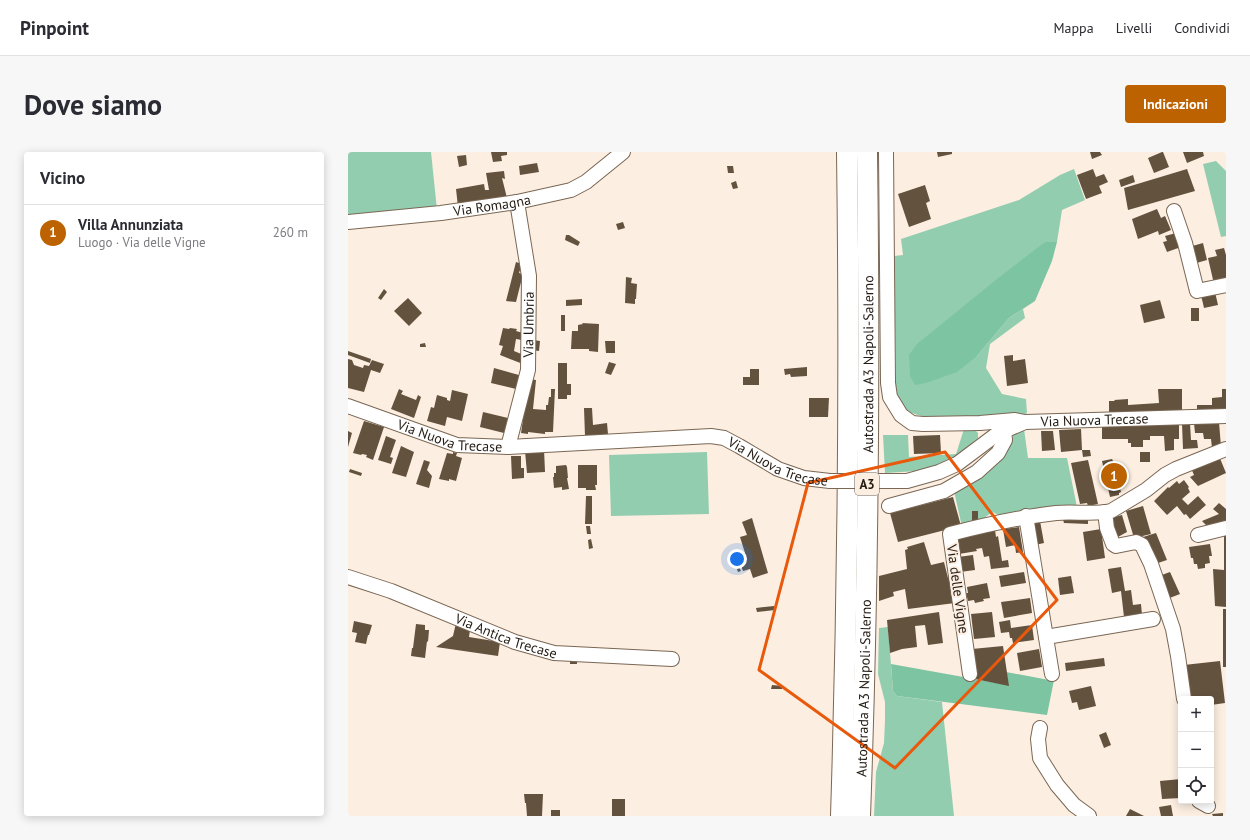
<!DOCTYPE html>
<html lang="it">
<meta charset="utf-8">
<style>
body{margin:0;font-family:"PT Sans",sans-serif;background:#f7f7f7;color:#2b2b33}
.controls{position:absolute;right:12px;bottom:12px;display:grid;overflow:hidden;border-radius:4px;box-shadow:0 2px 10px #0003}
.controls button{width:36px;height:36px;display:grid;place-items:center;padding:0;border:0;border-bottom:1px solid #e1e1e2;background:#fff;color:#2b2b33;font:20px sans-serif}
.you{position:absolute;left:389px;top:407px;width:14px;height:14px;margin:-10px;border:3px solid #fff;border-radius:50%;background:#1a73e8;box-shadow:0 0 0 6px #1a73e833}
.badge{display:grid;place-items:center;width:26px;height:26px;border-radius:50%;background:#bc6201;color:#fff;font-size:13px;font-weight:700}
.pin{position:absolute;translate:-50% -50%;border:2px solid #fff;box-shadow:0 1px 4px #0006}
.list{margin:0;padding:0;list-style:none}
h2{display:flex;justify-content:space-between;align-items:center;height:52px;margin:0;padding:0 16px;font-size:17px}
h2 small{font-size:13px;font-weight:400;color:#7c7c81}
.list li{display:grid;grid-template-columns:26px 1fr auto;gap:12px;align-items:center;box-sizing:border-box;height:56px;padding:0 16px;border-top:1px solid #e1e1e2}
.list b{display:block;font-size:15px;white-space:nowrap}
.list p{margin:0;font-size:13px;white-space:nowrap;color:#7c7c81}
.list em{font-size:13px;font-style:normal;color:#7c7c81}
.icon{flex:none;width:22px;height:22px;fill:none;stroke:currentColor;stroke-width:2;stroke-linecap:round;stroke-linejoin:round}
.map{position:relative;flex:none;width:878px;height:664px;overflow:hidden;border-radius:4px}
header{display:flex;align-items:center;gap:24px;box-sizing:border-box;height:56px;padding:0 20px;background:#fff;border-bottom:1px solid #e1e1e2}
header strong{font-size:19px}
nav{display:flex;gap:22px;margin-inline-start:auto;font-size:14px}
.intro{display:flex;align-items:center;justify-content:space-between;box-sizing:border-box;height:96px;padding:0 24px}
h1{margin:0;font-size:28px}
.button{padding:10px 18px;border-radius:4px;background:#bc6201;color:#fff;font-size:14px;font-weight:700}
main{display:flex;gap:24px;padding:0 24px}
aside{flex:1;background:#fff;border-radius:4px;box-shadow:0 2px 10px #0003}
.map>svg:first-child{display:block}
.green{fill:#93cdb0}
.forest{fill:#7dc4a2}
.building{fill:#63523e}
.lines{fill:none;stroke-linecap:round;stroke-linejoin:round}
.minor-casing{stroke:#7a6754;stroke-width:16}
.highway-casing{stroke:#7a6754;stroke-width:22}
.minor{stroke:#fff;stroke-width:14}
.highway{stroke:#fff;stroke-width:20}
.minor-bridge-casing{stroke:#7a6754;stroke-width:16;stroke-linecap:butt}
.minor-bridge{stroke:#fff;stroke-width:14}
.marked{fill:none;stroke:#e8590c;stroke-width:3;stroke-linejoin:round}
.labels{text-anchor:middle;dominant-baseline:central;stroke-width:4;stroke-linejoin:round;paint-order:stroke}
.shield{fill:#fceee1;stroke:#645a51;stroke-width:1}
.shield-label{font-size:13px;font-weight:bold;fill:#231b13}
.street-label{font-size:14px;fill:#231b13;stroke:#fceee1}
</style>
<header>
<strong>Pinpoint</strong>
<nav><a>Mappa</a><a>Livelli</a><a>Condividi</a></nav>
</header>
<div class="intro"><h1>Dove siamo</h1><a class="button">Indicazioni</a></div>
<main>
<aside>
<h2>Vicino<small></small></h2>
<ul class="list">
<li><span class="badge">1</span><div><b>Villa Annunziata</b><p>Luogo · Via delle Vigne</p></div><em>260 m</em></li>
</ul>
</aside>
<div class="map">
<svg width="878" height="664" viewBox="0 0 878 664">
<rect width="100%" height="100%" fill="#fceee1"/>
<!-- green -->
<g class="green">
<path d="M0,0H83L89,58L0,67Z"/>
<path d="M868,9L878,19V84L873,85L855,12Z"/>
<path d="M726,17L737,48L714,58L709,90H697L628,205L661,166L675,157L677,166L642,192L638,216L654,242L678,247L679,261L672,265H584C565,264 553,259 548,238L546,104L555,103L553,87L671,48L712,23Z"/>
<path d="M616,277L627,278L630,281V286C621,293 611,303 601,309C581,319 559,320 537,321L535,283H560L561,305L608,302Z"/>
<path d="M676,277L680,306H719L729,355L656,365L644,360L631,370L614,375L606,339L664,286L667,281Z"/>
<path d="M359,300L361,362L263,364L261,303Z"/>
<path d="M540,475L545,539L549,544L594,550L606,664H526L528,620L536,591L537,568V550L530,522L531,476Z"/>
</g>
<!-- forest -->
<g class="forest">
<path d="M697,90H709L704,109L687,149L661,166L628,205L609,220L578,231L567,233L562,224L561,203L569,192L649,127Z"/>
<path d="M543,512L660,533L658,520L701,528H706L699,563L549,544L545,539Z"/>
</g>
<!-- building -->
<g class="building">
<path d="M143,0H159V3L153,4L154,9L145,10Z"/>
<path d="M589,0H604V2L590,5Z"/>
<path d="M742,0H752L754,3L744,7Z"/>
<path d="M814,0H815L821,15L806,21L800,6Z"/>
<path d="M835,0H855L856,4L839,11Z"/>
<path d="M118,3L119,13L111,15L109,4Z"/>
<path d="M189,11L191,20L172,23L171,14Z"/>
<path d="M379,14H385L386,21H380Z"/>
<path d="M745,17L748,25L756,22L760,30L751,34L754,41L738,47L729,23Z"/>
<path d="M839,17L847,39L780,58L776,36Z"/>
<path d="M156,19L157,27L154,26L159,46L110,55L108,37L136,32L137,38H141L138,21Z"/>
<path d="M785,23L787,30L773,35L771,28Z"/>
<path d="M388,29L390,36L385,37L383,31Z"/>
<path d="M577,33L582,49L578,51L583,67L561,75L550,42Z"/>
<path d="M809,57L813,66L817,64L823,78L811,83L810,79L790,87L784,67Z"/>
<path d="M275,70L277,76L270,78L268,72Z"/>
<path d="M828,81L833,95L819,100L815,90L819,89L817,84Z"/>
<path d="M218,83H221L232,90L230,94L217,88Z"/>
<path d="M855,91L859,108L845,112L841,95Z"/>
<path d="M876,96L878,103V129L866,132L860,106L869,104L867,98Z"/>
<path d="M168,110L174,112L171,121L175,122L168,150L158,149Z"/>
<path d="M278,125L284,126L283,131L289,132L288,147H287V152L277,151Z"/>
<path d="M36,137L39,140L33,148L30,146Z"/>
<path d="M867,140L870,153L856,156L853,143Z"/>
<path d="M60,146L74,161L61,174L46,159Z"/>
<path d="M234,147V153L218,154V148Z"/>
<path d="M812,148L817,166L796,171L792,153Z"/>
<rect x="843" y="156" width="8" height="13"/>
<rect x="213" y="163" width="4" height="16"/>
<path d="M234,171L251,172L250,200L241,199V197H223L224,179H230V173L235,172Z"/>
<path d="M155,176L161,177L162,176L169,177L168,179L175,181L174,188L168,187L166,199L178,204L175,212L152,203L155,194L151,193Z"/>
<path d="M185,188L192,189L191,199L184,198Z"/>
<path d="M257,189H267V201H258Z"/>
<path d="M77,191L78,195H72V192Z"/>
<path d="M0,199L23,207L22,211L0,203Z"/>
<path d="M665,203V209L677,207L680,231L659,234L656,204Z"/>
<path d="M0,207L4,208L6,213L15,216L16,213L21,214L24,208L36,212L32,221L23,218L16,240L0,236Z"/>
<path d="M261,210L268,212L263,223L257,221Z"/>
<path d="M210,211H219V232H223V243H219V247H210Z"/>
<path d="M459,215V224L443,225L442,222L437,223L436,217Z"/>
<path d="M146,216L171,223L168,237L143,231Z"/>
<path d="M402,217H411V233H395V225H402Z"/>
<path d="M181,227L188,228L185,257L198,258V253H200L201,245H203V237H207L205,280H197V282L180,280V282L173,281Z"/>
<path d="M51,237L55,239L53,242L68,248L70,243L73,245L66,266L43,257Z"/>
<path d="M810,237H834V260L761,262V249H767L766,248L780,247V253L811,251Z"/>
<path d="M874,237H878V260L849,261V253H864V246L874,245Z"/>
<path d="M104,238L120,242L114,269L99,265L97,274L79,269L83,255L86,256L89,243L99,246V248L102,249Z"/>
<path d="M461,246H481L480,265H461Z"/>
<path d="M236,256H244L245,273L259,271L260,282L237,284Z"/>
<path d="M135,260L160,266L156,281L132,275Z"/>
<path d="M16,269L36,275L25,308L18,305L19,303L14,302L13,303L5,301Z"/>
<path d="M871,270L873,295L864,296L863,287H856L855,281H847L846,271Z"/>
<path d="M842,271L843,288H849L850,296L835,297L834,272Z"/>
<path d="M831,272V287H826V298L817,299L816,284H802V288H795V295H783V291H780V287H754V274Z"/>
<path d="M733,277L734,298L713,300L711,278Z"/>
<path d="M0,279L4,281L0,295Z"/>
<path d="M693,279H705L707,298L694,299Z"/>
<path d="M592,283L593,301L566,302L565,284Z"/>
<path d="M38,284L48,288L42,305L45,306L43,312L30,308Z"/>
<path d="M53,294L66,300L58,325L44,321Z"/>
<path d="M196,297L197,320L179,321L177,299Z"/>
<path d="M734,298H742L743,304L735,305Z"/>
<path d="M105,300L109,301L108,304L114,306L108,329L101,327V329L91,327L99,301L105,302Z"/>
<rect x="792" y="300" width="10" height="10"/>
<path d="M163,304H173V316H176V326L164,327Z"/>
<path d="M871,304L878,321L850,334L842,325L846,323L843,316Z"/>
<path d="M764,307L765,309H767L768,313H771L772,318L773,317L777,331L774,332L775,336H772L773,340L771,341V343L762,345L754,309Z"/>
<path d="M76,308L82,310L79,318L84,324L81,336L68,332Z"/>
<path d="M740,308L750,352L740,354L739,351L732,352L723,311Z"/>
<path d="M218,313L219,315L220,326H219L221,337L214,338V335L206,336L205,325H206V321H208V314Z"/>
<path d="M230,313H249V333H247L248,338H238V336H230Z"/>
<path d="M2,317L14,321L13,324L1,320Z"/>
<path d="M836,328L841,335L840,336L842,340L834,347L840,353L850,344L858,353L842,367L838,362L836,363L829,354L819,363L806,349L820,335L821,336L829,329L831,332Z"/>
<path d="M238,344H244V372H237Z"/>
<path d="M605,345L613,374L550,390L542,361Z"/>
<path d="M871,351L878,357V372L861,376L854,369L871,362L865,357Z"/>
<path d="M795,354L803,382L786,386L778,359Z"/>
<rect x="624" y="359" width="6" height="9"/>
<path d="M774,363L779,380L768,386L763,366Z"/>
<path d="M714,364H740V372L716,371Z"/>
<path d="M404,366L420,421L405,426L402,417L395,419L389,404L397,401L392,385L399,383L394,370Z"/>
<path d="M692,369L696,391L687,393L684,370Z"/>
<path d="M238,374H242L243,382H239Z"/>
<path d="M671,375L675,400L668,401L667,393L658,395L655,377Z"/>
<path d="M753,377L757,406L739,409L735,380Z"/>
<path d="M647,378L648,385L650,384L654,409L660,408L661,415L643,417L641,404L636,405L634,396L628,397L629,399L611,402L609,385Z"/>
<path d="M808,381L819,408L807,412L795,385Z"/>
<path d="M876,382H878V455L867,454L865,417L876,418Z"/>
<path d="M243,387L245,396L241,397L240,388Z"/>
<path d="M576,390L583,413L596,410L600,426L604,425L607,451L560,457L557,437L545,440L546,444L531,449V424L559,417L557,398L560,397L559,395Z"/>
<path d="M862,392L864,404H861L862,411L857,412V416L850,417L849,412H846L845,406H843L841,395Z"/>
<path d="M625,403L627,418L612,420L610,405Z"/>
<path d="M389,411L393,419L390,420L387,412Z"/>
<path d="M773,415L777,439L783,438L785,453L793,452L794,463L776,465L773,439L764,441L760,417Z"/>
<path d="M676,420L678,431L653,435L651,424Z"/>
<path d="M822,420L832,442L819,447L811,424Z"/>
<path d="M723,424L726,441L712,443L710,426Z"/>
<path d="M639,431L642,446L635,447L636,449L627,451L626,448L620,449L618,441H620L619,435Z"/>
<path d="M682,446L684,461L656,466L653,450Z"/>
<path d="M426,454L427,458L409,460L408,456Z"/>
<rect x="875" y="457" width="3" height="58"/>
<path d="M591,460L595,491L580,493L577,473L567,474L569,495L554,497L542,501L539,468Z"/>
<path d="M644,460L647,485L626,487L623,462Z"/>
<path d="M662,468L663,476L684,473L686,488L665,491L664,486H662L661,480L653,481L651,470Z"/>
<path d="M6,469L24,473L21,483H20L18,492L7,490L9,481L4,480Z"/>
<path d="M108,471L122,478L121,485L152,490L150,504L88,495L105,484Z"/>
<path d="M68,472L77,473V478H81L80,490L79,489L77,506L63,504L64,496H65Z"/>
<path d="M655,494L661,534L627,527L624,497Z"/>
<path d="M691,497L694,515L672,519L669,501Z"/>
<rect x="222" y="506" width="7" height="6"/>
<path d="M756,506L757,514L718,519L717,511Z"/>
<path d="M872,509L877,551L863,553V547H840L836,513Z"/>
<path d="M424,533L434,534V537H423Z"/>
<path d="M743,534L748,554L731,558L729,550L724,551L721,539Z"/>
<path d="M758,580L763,593L756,596L751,583Z"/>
<path d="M833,627V646L814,647L812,629Z"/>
<path d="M176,642H195L194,664H179L178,651H177Z"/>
<rect x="264" y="647" width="13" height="17"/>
<path d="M823,653L825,664H813L811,655Z"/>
<path d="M782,657L796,664H778Z"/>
<rect x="203" y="658" width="9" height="6"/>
<path d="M875,661V664H865L864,662Z"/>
</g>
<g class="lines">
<defs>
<g id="minor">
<path d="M538,0L540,231L542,245L553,263L564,271L575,272L632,271L667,268L677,270"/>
<path d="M826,59L837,91L849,139L878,133"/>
<path id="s1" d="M0,70L93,61L169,50L223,38L238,30L275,0"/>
<path id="s2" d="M0,254L109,293L160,295L363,284L376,286L391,294L430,317L456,326L482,329"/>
<path id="s3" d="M160,295L180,218L181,124L169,50"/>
<path id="s4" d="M540,329H559L591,320L609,312L649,282L677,270L878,264"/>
<path d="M541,354L596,339L629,320L650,301L657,288L656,278"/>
<path d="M757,360L759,376L765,392L768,394L788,390L794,393L803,412L825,477L830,504L836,547"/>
<path d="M678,364L704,522"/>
<path d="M850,383L878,376"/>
<path id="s5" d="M0,425L43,439L167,490L206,501L324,507"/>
<path d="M698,485L805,467"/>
<path d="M622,522L602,382C637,373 672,365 708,361C726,359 745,363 763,359L798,338L817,323L828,317L878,297"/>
<path d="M692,576L690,587L692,606L709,633L726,653L741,664"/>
<path d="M851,649L860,654"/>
</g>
<g id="highway">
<path d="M493,664C500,443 502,221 499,0"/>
<path id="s6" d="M512,664C520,443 522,221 519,0"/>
</g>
</defs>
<!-- minor casing -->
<use href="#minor" class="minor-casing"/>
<!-- highway casing -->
<use href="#highway" class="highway-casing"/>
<!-- minor -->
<use href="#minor" class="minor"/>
<!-- highway -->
<use href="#highway" class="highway"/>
<defs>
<path id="minor-bridge" d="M482,329H540"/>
</defs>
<!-- minor-bridge casing -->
<use href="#minor-bridge" class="minor-bridge-casing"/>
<!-- minor-bridge -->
<use href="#minor-bridge" class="minor-bridge"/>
</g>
<!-- marked area -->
<path class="marked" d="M597,300L709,448L547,616L411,518L460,331Z"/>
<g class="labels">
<!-- shield labels -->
<rect class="shield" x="507" y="321" width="24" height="22" rx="3"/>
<g class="shield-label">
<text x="519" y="332">A3</text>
</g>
<!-- street labels -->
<g class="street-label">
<text stroke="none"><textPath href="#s1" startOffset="145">Via Romagna</textPath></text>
<text stroke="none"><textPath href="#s3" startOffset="125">Via Umbria</textPath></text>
<text stroke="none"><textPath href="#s6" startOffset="452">Autostrada A3 Napoli-Salerno</textPath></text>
<text stroke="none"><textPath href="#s4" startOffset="222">Via Nuova Trecase</textPath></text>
<text stroke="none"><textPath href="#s2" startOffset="107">Via Nuova Trecase</textPath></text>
<text stroke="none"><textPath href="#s2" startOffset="443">Via Nuova Trecase</textPath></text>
<text transform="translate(610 437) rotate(82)">Via delle Vigne</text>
<text stroke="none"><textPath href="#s5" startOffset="169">Via Antica Trecase</textPath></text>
<text stroke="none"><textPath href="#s6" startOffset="128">Autostrada A3 Napoli-Salerno</textPath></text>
</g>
</g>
</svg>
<div class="controls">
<button>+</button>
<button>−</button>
<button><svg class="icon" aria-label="locate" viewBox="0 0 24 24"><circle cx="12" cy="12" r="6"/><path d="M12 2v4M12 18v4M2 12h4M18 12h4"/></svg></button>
</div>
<div class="you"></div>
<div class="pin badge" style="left:766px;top:324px">1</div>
</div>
</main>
